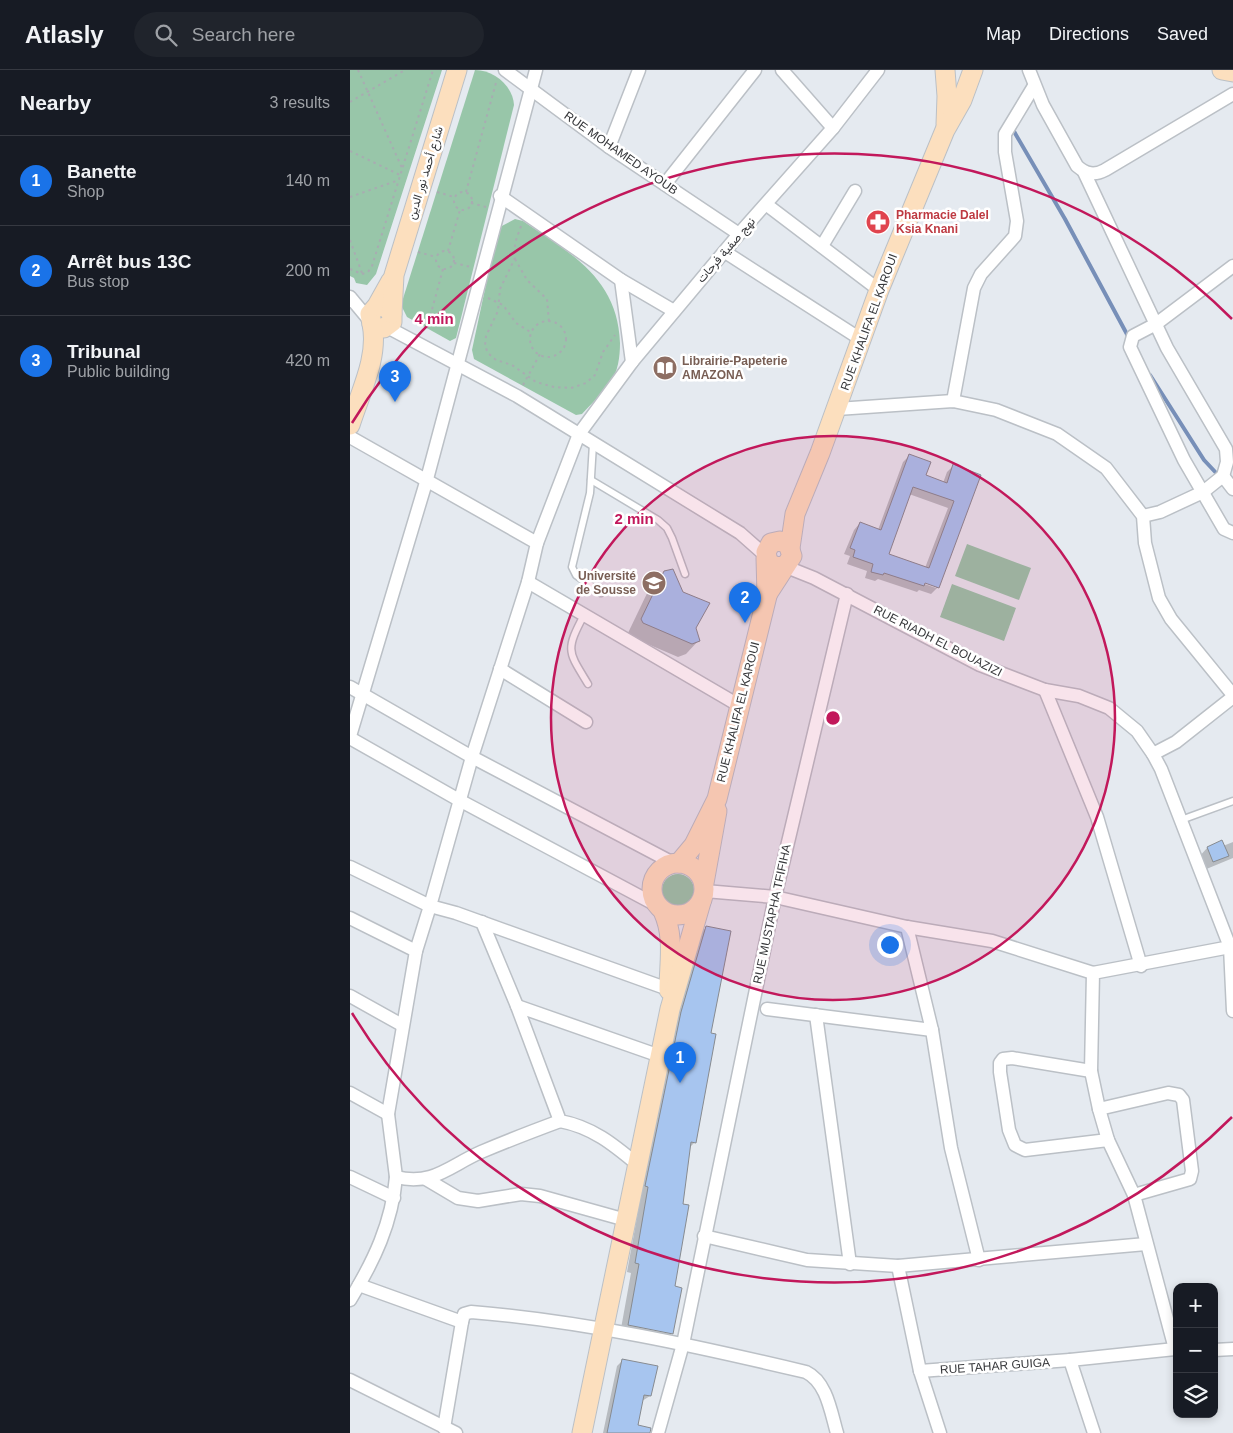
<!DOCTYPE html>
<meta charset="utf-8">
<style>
body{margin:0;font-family:Helvetica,Vazirmatn,sans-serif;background:#20242c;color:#f1f3f6}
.controls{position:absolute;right:15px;bottom:15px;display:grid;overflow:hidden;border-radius:10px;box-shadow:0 2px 8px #0003}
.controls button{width:45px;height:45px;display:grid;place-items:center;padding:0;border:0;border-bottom:1px solid #363941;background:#171b24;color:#f1f3f6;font:25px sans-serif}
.you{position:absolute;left:539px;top:874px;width:18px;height:18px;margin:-12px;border:4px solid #fff;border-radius:50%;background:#1a73e8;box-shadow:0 0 0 8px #1a73e833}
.badge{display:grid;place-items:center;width:32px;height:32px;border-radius:50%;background:#1a73e8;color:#fff;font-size:16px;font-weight:700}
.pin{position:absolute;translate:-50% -41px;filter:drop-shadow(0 1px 2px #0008)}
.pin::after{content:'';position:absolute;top:26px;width:18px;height:15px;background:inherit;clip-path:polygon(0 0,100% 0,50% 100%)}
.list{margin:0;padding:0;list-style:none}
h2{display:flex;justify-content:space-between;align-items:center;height:65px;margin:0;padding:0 20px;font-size:21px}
h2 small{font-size:16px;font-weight:400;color:#9ea1a6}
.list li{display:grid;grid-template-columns:32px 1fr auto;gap:15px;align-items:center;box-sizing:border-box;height:90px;padding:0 20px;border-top:1px solid #363941}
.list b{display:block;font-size:19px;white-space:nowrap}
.list p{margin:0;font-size:16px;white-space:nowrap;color:#9ea1a6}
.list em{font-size:16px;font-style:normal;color:#9ea1a6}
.icon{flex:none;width:28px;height:28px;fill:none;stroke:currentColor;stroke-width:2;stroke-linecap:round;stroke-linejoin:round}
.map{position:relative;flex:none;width:883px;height:1363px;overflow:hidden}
header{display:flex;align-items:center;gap:30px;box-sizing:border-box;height:70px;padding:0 25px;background:#171b24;border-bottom:1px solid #363941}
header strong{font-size:24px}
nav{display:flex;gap:28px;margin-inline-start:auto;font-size:18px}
.search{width:350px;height:45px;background:#20242c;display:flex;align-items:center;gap:12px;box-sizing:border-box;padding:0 18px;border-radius:28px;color:#9ea1a6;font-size:19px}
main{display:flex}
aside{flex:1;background:#171b24}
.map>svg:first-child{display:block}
.green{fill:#98c6a9}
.shadow{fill:#0003;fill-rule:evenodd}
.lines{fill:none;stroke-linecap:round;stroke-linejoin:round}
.stream{stroke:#778fb8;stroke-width:4}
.building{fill:#a7c5ef;stroke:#878b90;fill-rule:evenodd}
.lane-casing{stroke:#bbc0c6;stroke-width:9}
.street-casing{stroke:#bbc0c6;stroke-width:15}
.secondary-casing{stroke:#bbc0c6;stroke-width:21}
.path{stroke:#a8acb1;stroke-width:2;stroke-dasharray:2.5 4;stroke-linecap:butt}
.lane{stroke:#fff;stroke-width:6}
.street{stroke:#fff;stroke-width:12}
.secondary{stroke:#fcdfbe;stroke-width:19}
.ring{fill:none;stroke:#c2185b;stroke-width:2.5}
.labels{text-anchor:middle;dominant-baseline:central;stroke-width:5;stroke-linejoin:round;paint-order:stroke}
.street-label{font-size:12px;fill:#37383b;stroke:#fff}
.health-label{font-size:12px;font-weight:bold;fill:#be3a42;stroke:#fff;text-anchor:start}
.education-label{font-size:12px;font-weight:bold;fill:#785e54;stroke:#fff;text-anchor:start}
.centre{fill:#c2185b;stroke:#fff;stroke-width:2.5}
.ring-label{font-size:15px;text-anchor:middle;font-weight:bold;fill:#c2185b;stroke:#fff;stroke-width:5;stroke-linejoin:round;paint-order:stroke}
</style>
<header>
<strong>Atlasly</strong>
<div class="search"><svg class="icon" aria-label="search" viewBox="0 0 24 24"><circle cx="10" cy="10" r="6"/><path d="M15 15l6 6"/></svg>Search here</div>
<nav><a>Map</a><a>Directions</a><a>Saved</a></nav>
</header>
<main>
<aside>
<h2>Nearby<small>3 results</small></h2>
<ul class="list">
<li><span class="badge">1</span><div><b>Banette</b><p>Shop</p></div><em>140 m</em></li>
<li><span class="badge">2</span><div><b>Arrêt bus 13C</b><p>Bus stop</p></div><em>200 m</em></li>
<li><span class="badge">3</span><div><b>Tribunal</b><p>Public building</p></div><em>420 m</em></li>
</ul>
</aside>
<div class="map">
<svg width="883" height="1363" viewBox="0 0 883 1363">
<rect width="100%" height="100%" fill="#e5eaf0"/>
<!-- green -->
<g class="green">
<path d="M0,0H92L26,204L17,215L6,213L4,208L0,206Z"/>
<path d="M125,0C144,0 163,16 164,35L106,268L100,271L57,247L51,235Z"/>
<path d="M165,149L173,151C220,183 268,208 270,273C270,287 268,302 260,313C252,324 241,334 232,344L226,345L124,289L122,280L148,158Z"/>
<path d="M617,474L681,498L669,530L605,506Z"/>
<path d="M602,514L666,538L654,571L590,547Z"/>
<circle cx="328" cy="820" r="16"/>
</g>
<!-- shadow -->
<g class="shadow">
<path d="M559,386L574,406L593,413L597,402L604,395L629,405L588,517L581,524L569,520L567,522L528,509L525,511L515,508L517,501L497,494L500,486L494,484L504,460L510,453L528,460L553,392ZM559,424L598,438L575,498L538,485ZM570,510L586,515V518L569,512Z"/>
<path d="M315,502L349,570L336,584L328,587L279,566L278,563L301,515Z"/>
<path d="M872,772L873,776L883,772V788L854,800L849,787L857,778Z"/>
<path d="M356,858L360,964L345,1072L339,1078L323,1218L322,1263L313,1272L270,1264L281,1203L277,1202L323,951L347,866Z"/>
<path d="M273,1290L300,1326L292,1331L287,1363H253L267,1296Z"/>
</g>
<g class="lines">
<!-- stream -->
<g class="stream">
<path d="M662,58L715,149L779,268"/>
<path d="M800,305L854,390L869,406"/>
</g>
</g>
<!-- building -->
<g class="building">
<path d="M559,384L581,392L576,405L597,413L603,394L631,405L589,518L575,513L574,516L534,503L533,505L521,502L523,494L503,487L505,480L500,478L510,452L531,460ZM563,417L604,431L579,498L539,484Z"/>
<path d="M323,499L333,522L360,533L346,558L350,571L342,574L293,553L291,549L314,501Z"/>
<path d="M872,770L879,786L863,792L857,777Z"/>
<path d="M356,856L381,861L361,963L366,964L346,1073L341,1072L333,1134L339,1135L325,1216L332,1218L323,1264L278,1255L289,1194L285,1193L298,1117L295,1116L331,942Z"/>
<path d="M272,1289L308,1296L301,1326L294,1325L288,1355L301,1358L300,1363H257Z"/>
</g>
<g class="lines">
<defs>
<g id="lane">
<path d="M243,374L240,423L222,497L226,505L251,523"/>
<path d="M241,410L308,450L317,458L322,468L335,504"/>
<path d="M234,545C215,581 218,581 238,614"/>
<path d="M831,750L883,731"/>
</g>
<g id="street">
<path d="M155,0L259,77L389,164"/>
<path d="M432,0L483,58"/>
<path d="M679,0L693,35L727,96C736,104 744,106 755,100L883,24"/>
<path d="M259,77L289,0"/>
<path d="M734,102L817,278L876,379L877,392L873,406"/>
<path d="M315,114L405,0"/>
<path d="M150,126L271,210L324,241"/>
<path d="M417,135L529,220"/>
<path d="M472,176L505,121"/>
<path d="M375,182L512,270"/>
<path d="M883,196L806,254L783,266L780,277L834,390L874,459L883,463"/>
<path d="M271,210L282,292"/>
<path d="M0,227L20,251"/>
<path d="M37,257L167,326L390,463L416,486"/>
<path d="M603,331L624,218L631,204L665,166L667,151L655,82V64L684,16"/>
<path d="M487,339L603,331L646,340L707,364L756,398L793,446L795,473L809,528L821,549L883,625"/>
<path d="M0,367L187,473L178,512L122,687L80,836L106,843L318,919"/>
<path d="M793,446L810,442L853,422L873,406L883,419"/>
<path d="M187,473L229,364L282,292L389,164L483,58L528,0"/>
<path d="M434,496L464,508L630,595L695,620L729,626L759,638L787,661L803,684L826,672L883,627"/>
<path d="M178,512L390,636"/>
<path d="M150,599L236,652"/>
<path d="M0,617L122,687L323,793"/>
<path d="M695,620L747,747L791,896"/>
<path d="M0,666L77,409L186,0"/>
<path d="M0,668L109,730L308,836"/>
<path d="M0,797L80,836L66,881L38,1044L46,1107"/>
<path d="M355,821L425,827L557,857L642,871L743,903"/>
<path d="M0,848L66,881"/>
<path d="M132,852L167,936L210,1051C242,1057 263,1074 288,1095"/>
<path d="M557,857L582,960L601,1078L629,1190"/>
<path d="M883,877H880L883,941"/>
<path d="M0,926L52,955"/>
<path d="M167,936L310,986"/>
<path d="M417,939L582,960"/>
<path d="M466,945L500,1194"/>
<path d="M741,1001L662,988L653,989L650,993V1002L659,1060L665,1075L675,1080L758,1070"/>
<path d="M0,1023L38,1044"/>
<path d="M749,1039L818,1023L829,1025L833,1030L842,1101L840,1109L784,1125"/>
<path d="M0,1107L44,1128"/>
<path d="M76,1109L108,1128L128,1131L171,1124L190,1126L276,1150"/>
<path d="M354,1166L457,1190L548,1196L796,1174"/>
<path d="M548,1196L570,1301L590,1363"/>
<path d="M9,1215L112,1252L114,1244L121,1242C234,1251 346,1276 456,1302C477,1312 481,1343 487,1363"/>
<path d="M0,1230C24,1191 42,1153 46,1107C83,1116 99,1096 131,1082C157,1071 183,1061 210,1051"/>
<path d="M864,1280L883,1279"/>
<path d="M570,1301L720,1290"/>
<path d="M0,1310L106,1363"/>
<path d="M94,1358L112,1252"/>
<path d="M308,1363L333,1274L425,827L497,524"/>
<path d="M744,1363L720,1290L825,1279L784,1125L758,1070L749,1039L741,1001L743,903L880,877L811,699L803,684"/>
</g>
<g id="secondary">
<path d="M595,0L597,26L596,54"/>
<path d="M872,0L883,2"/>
<path d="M27,236H35L42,244V252L34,258H27L22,254L20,244L27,236L41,211"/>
<path d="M42,244L44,205L107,0"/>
<path d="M0,355C10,323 29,287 22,254"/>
<path d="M440,478L445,444L470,383L529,220L595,60L612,30L623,0"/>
<path d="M418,523L442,486L438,474L430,471L421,473L416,482L418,492L426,497L434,496"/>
<circle cx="328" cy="819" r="26"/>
<path d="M329,793L344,775L367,729L417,526L416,488"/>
<path d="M354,813L367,741"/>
<path d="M313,841C325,867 319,893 319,920"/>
<path d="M232,1363L320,939L351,832"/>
</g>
</defs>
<!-- lane casing -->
<use href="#lane" class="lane-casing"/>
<!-- street casing -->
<use href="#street" class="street-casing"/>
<!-- secondary casing -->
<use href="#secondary" class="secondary-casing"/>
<!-- path -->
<g class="path">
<path d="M8,0L52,98"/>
<path d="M0,32L55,0"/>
<path d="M0,81L50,105"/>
<circle cx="113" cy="131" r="9"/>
<path d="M87,122L104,127"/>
<path d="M116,122L147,9"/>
<path d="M0,127L49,110"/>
<path d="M121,133L136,137"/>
<path d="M171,156L165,173V188L150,219L148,241L136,266L135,276L138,283L146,290L162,295L186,312L204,317L221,318L236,313L245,305L253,282L265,265"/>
<path d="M0,170L12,203"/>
<circle cx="95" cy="190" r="9"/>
<path d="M98,181L110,140"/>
<path d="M68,182L86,187"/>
<path d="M165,189L177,210L197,229L199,252"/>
<path d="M104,193L121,197"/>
<path d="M0,199L12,204L18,202L22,196L83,0"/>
<path d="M138,228L153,235L166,253L182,263"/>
<circle cx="198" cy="269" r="18"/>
<path d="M77,258L93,199"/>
<path d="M173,315L190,284"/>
</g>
<!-- lane -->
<use href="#lane" class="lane"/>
<!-- street -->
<use href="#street" class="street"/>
<!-- secondary -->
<use href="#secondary" class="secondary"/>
</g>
<!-- distance rings -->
<circle cx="483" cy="648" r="282" fill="#c2185b" fill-opacity=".12"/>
<g class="ring">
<circle cx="483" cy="648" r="282"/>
<path d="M882 1047A564 564 0 0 1 2 943M2 353A564 564 0 0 1 882 249"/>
</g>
<!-- icons -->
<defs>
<symbol id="pharmacy-disc" viewBox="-11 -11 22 22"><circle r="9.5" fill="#e0444e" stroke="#fff"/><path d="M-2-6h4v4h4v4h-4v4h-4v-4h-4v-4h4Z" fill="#fff"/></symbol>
<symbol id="library-disc" viewBox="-11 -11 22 22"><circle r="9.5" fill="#8d6e63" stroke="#fff"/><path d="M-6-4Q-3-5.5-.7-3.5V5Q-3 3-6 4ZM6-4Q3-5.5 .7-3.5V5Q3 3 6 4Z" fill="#fff"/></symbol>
<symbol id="university-disc" viewBox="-11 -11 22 22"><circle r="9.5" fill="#8d6e63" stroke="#fff"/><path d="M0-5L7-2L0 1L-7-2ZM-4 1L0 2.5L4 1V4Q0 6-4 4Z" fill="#fff"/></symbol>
</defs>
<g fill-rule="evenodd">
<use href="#pharmacy-disc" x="514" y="138" width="28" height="28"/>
<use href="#library-disc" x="301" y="284" width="28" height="28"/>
<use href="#university-disc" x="290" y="499" width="28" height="28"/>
</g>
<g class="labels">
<!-- street labels -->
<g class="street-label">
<text transform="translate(271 83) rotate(35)">RUE MOHAMED AYOUB</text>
<text transform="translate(75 103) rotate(-73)">شارع أحمد نور الدين</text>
<text transform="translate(376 180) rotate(-49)">نهج صفية فرحات</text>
<text transform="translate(519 252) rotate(-70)">RUE KHALIFA EL KAROUI</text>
<text transform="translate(588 571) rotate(27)">RUE RIADH EL BOUAZIZI</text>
<text transform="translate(388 642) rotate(-76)">RUE KHALIFA EL KAROUI</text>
<text transform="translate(422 844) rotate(-78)">RUE MUSTAPHA TFIFIHA</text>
<text transform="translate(645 1296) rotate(-4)">RUE TAHAR GUIGA</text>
</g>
<!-- health labels -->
<g class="health-label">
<text x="546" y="145">Pharmacie Dalel<tspan x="546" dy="14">Ksia Knani</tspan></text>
</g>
<!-- education labels -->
<g class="education-label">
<text x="332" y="291">Librairie-Papeterie<tspan x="332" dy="14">AMAZONA</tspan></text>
<text x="286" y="506" text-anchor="end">Université<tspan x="286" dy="14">de Sousse</tspan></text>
</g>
</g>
<circle cx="483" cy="648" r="8" class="centre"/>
<g class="ring-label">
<text x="84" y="254">4 min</text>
<text x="284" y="454">2 min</text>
</g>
</svg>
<div class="controls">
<button>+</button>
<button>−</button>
<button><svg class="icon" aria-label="layers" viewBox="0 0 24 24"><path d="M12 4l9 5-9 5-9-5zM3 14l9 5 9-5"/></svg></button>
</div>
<div class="you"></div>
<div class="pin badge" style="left:330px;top:1013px">1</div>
<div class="pin badge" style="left:395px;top:553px">2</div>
<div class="pin badge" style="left:45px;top:332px">3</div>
</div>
</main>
